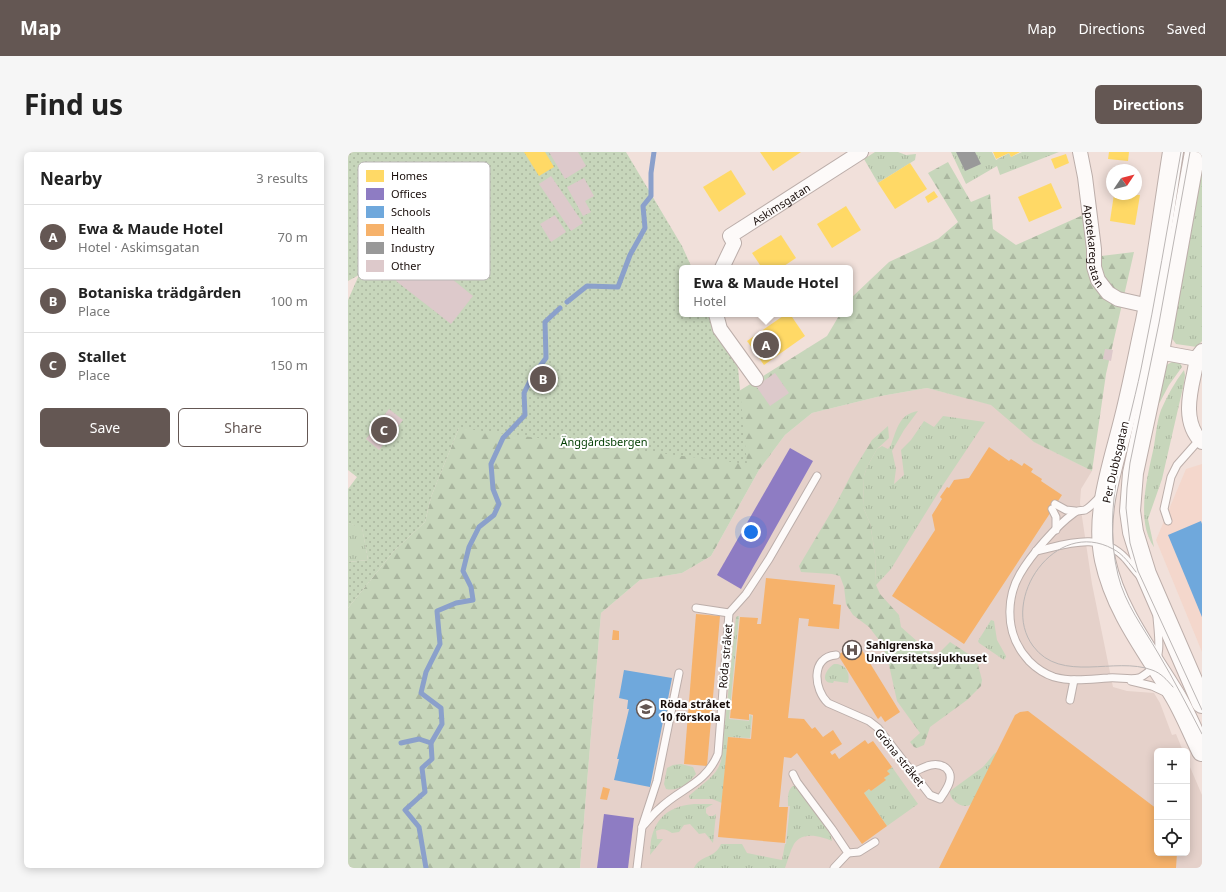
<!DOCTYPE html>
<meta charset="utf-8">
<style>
body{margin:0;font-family:"Noto Sans",sans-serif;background:#f6f6f6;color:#222}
.controls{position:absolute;right:12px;bottom:12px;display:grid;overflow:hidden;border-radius:6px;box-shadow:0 2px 10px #0003}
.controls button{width:36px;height:36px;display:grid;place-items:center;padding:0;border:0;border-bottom:1px solid #e0e0e0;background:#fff;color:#222;font:20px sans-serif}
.compass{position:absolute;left:758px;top:12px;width:36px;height:36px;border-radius:50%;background:#fff;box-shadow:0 2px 10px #0003;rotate:55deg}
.you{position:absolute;left:403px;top:380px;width:14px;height:14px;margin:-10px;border:3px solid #fff;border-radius:50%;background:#1a73e8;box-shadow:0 0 0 6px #1a73e833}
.badge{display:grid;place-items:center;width:26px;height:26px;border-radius:50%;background:#645753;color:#fff;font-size:13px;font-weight:700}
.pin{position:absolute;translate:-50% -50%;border:2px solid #fff;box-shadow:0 1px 4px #0006}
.popup{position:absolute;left:331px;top:113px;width:174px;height:52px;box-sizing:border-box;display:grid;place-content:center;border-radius:6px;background:#fff;filter:drop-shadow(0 1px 3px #0005);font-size:13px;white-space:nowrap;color:#767676}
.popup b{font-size:15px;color:#222}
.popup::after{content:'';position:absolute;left:50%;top:100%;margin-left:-8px;border:8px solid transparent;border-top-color:#fff}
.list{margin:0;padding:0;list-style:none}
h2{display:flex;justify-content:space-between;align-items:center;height:52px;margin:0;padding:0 16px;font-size:17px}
h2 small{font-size:13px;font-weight:400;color:#767676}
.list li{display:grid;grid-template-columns:26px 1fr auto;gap:12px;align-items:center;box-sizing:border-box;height:64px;padding:0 16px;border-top:1px solid #e0e0e0}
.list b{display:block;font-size:15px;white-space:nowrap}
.list p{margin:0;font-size:13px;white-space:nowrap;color:#767676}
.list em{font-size:13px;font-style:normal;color:#767676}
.actions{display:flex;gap:8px;padding:12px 16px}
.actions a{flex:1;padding:9px 0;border:1px solid #645753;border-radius:6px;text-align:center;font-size:14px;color:#645753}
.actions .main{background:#645753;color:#fff}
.icon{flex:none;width:22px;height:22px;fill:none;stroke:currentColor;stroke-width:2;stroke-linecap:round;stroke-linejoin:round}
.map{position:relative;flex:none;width:854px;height:716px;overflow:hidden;border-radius:6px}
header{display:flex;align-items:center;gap:24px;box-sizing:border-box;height:56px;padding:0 20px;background:#645753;color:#fff}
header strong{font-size:19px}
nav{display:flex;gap:22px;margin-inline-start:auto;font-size:14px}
.intro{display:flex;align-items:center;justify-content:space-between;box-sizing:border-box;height:96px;padding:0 24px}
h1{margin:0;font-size:28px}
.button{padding:10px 18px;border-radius:6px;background:#645753;color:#fff;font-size:14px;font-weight:700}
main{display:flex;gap:24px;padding:0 24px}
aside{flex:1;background:#fff;border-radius:6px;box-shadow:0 2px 10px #0003}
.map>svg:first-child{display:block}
.built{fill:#f4d7cc}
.medical{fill:#e5d1ca}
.grass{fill:url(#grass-tufts)}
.forest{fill:url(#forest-firs)}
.garden{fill:url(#garden-dots)}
.homes{fill:#ffd966}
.offices{fill:#8e7cc3}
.schools{fill:#6fa8dc}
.health{fill:#f6b26b}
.industry{fill:#999}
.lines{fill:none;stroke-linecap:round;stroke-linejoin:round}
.stream{stroke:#8ba0cb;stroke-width:5}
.building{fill:#ddc9cb}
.lane-casing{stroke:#bcaeaa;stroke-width:9}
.street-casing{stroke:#bcaeaa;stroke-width:16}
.secondary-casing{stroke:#bcaeaa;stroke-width:22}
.lane{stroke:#fdfaf9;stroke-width:7}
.street{stroke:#fdfaf9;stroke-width:14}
.secondary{stroke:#fdfaf9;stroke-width:20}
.tram{stroke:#bbb6b5;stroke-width:1}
.labels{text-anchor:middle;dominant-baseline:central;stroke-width:4;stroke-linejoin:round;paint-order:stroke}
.street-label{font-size:11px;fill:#180d0a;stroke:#fff}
.park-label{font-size:11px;fill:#003d00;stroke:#fff}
.poi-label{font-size:11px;font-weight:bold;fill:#180d0a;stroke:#fff;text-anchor:start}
.key{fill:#fff;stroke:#bab6b6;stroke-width:1}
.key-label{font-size:11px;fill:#180d0a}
</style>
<header>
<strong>Map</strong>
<nav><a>Map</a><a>Directions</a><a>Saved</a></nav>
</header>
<div class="intro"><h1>Find us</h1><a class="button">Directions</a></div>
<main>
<aside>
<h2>Nearby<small>3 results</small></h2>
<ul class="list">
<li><span class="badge">A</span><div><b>Ewa &amp; Maude Hotel</b><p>Hotel · Askimsgatan</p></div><em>70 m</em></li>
<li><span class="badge">B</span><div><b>Botaniska trädgården</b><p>Place</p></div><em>100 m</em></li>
<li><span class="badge">C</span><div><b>Stallet</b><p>Place</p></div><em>150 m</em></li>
</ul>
<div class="actions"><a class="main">Save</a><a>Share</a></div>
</aside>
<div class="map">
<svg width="854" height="716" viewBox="0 0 854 716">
<defs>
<pattern id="grass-tufts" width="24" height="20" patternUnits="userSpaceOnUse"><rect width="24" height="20" fill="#c7d6bb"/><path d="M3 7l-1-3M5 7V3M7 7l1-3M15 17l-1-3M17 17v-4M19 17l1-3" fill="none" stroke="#aab69f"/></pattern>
<pattern id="forest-firs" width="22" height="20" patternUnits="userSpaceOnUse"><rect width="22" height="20" fill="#c7d6bb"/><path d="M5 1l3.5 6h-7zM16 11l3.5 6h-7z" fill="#aab69f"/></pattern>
<pattern id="garden-dots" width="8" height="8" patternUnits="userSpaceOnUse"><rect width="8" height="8" fill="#c7d6bb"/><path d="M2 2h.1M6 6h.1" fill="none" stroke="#aab69f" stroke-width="1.8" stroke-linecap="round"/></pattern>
</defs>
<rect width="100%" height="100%" fill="#f1e0da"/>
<!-- built -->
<path class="built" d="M854,312V500L808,388L838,317Z"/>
<!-- medical -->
<path class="medical" d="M579,236L645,253L687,290L744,319L733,337L732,351L744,432L765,535L779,539L806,541L812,551L824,583L828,582L835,599H809V701H839V608L854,643V716H232L253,461L292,428L334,421L363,404L411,318L437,283L464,261L533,244Z"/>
<!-- grass -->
<g class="grass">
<path d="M527,0H550L558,3L568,2L567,8L530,31L516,7Z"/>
<path d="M603,0H644L648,8L661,1L663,5L674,0H711L652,23L649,14L618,32Z"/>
<path d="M854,11V189L849,195L828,192L823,185Z"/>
<path d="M826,209L832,211L834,215L821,233L812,250L809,253L817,214L822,211Z"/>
<path d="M836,218L837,223L836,231L814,327L800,367L806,395C787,368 800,323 806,294C808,282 809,269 813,258C819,244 827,230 836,218Z"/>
<path d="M570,259L556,278L544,299L548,317L546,332L556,323L553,298L563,288L576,269L586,275L595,264L637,270L595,333L543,417L528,433L527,402L522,371L515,355L516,324L519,315L529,297L534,294L540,297L543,293C549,277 551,262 570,259Z"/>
<path d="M0,371L14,375L20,408L0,410Z"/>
<path d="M390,464H391L381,567L401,569L402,563L404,564L402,586L380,585L374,651L364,647H342L341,644L343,642C354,632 369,624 373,609L388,465Z"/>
<path d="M643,468L646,469L649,488L658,504V505L656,508L631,491L630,489Z"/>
<path d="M486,512C497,511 503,521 500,531L486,529L485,531C471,531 478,517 486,512Z"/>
<path d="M658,594L627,649C626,649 622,653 622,653C613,657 601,647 602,639L635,615L646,602Z"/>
<path d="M333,612L345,615L348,622C341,631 330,640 318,637L316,632L319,616L325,613Z"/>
<path d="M544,615L570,652L539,674L516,641L521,637L523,639L537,628L536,626L541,622L539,619Z"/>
<path d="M445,634H447C460,648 482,670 484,689C473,684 454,679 446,692C442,699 440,708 437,716H346C353,702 367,707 373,692H394L399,701C411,703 421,706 434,708L437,692H438L442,654H440C440,647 439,638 445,634Z"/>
<path d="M346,652H365L358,656V661L361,664H365L368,662L365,691L357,681L351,682L342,672L336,673L331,680L324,681C318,677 315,676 308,679L309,687H315L302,703C303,696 302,690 304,684C310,662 325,654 346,652Z"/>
</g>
<!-- forest -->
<g class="forest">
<path d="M600,10L623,50L642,42L645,77L668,93L735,63L745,105L786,100L758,222L744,319L686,290L643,253L579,236L533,244L464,261L437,283L411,318L363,404L334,421L292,428L253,461L232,716H0V456L46,399L77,370L83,345L111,276L334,116V162L391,239L479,184L492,162H502V147L541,110L590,87L610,70L580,21Z"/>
<path d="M540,274L541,286L529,297L519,315L516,324L515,355L522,371L527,402L528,433L532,442L551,463L553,475L587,505L602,490L625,505L629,509L634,528L633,534L619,548L582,575L576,593L569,596L566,595L562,590L572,581L549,549L541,513L534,492L521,475L505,463L498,452L496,435L492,424L484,422L453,420L451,414L488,352L505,319L524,288Z"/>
</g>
<!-- garden -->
<path class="garden" d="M0,0H278L334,94L344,116H334V162H365L390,216L399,312L111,276L83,345L77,370L46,399L0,456V410L20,408L14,376L0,371V337L9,325L0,318V148L11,123L0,129Z"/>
<!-- homes -->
<g class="homes">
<path d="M176,0H197L206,15L191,24Z"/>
<path d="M412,0H453L425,19Z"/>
<path d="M645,0H672L663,5L661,1L648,7Z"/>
<path d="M761,0H781L780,9L760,7Z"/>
<path d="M718,2L721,11L707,17L703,7Z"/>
<path d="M562,11L579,37L547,57L530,31Z"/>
<path d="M383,18L398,42L371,60L355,35Z"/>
<path d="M703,31L714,56L681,70L670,45Z"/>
<path d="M586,39L590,45L580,51L577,45Z"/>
<path d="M766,42L792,43L787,73L762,69Z"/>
<path d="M498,54L513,78L484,96L469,72Z"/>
<path d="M433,83L448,106L433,116H414L404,101Z"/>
<path d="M438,162H442L457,184L416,213L399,189Z"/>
</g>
<!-- offices -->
<g class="offices">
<path d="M442,296L465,309L393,437L369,423Z"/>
<path d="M256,662L286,666L280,716H249Z"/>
</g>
<!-- schools -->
<g class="schools">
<path d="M853,369L854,372V465L820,383Z"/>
<path d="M276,518L324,526L319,552H321L318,565L316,564L302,635L266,628L271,607H269L281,557H279L280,549V548L271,546Z"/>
</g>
<!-- health -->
<g class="health">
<path d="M641,295L661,309L663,307L674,314L676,311L685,317L683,320L694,327L693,329L714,343L616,492L544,444L587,378L584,363L594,347L592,345L599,335L601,336L606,328L621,326Z"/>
<path d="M418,426L487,433L485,452L493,453L491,477L460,474L461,467L451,466L440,566L456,567L464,577L467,575L475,585L485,578L494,592L482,600L484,603L487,601L491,607L517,588L520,592L525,589L544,615L539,619L542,622L536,626L538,628L523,639L521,637L516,641L539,674L514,692L449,601L443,606L436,605L431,655H440L437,691L370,685L380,585L403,587L405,563L401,562V568L382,566L392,465L410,466L409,472H413Z"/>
<path d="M348,462L372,464L359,614L336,612Z"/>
<path d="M265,478L271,479V488H264Z"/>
<path d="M509,490L552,560L537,570L533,564L530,567L490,503Z"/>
<path d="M680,559L809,657V701H829L828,716H591L667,563L672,560Z"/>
<path d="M255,635L262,637L259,648L252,647Z"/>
</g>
<!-- industry -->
<path class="industry" d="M608,0H627L633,12L617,19Z"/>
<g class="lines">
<!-- stream -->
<g class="stream">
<path d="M219,150L239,134L270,135L282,103L297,76L295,54L303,44V21L306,0"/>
<path d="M53,591L71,587L83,591"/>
<path d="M78,716L71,675L57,658L77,640L74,616L84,607L83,591L94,572L93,556L73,541L78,520L92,492L89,459L108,451L125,448L123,435L115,419L121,395L131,375L146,363L151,352L145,337L143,312L155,286L177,263L176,241L184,225L198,206L197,170L212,156"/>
</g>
</g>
<!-- building -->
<g class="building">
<path d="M201,0H230L238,14L217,27Z"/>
<path d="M203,24L235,71L223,79L191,32Z"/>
<path d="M236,26L246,44L237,49L243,60L235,64L219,35Z"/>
<path d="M207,63L218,80L203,90L192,72Z"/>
<path d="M70,101L98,122L125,144L103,172L48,129Z"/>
<path d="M757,197L765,198L763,209L755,207Z"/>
<path d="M427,221L441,241L422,254L408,234Z"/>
<path d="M41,257L55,268L31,298L18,287Z"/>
</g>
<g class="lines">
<defs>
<g id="lane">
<path d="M753,344C748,348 743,355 737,358C733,359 729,358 726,361C708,374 683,403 672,422C659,444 658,475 672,497C674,501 678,505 681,509C688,516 697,522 706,525C724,530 743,527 760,526C770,525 782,528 791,526C794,525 800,520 803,518C815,506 810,480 809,465"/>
<path d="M707,352L718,358L727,359"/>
<path d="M704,357L708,365V378"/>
<path d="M820,369L816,357L823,325L829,313L852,287"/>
<path d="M688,399C720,392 752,379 778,407C783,413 787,419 792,424"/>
<path d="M348,456L381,461"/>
<path d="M488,503C462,505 466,538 480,551L521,569L530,576L582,643L592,647C598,638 608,625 598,616C594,613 588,612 583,613C577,614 571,618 565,620"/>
<path d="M783,529L804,534L819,541"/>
<path d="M722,548L726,528"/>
<path d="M445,622L449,630L484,677L500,701L486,716"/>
<path d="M294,675C300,669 305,662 311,657C332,636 357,633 370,602L381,461L398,442L421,407L469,324"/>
<path d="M500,701L511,700L527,690"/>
<path d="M289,716L294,675L309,629L331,521"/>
</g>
<g id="street">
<path id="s1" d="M732,0L737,25L746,97V115L750,128L760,141L770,147L801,154"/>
<path id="s2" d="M374,116L386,91L382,84L513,0"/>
<path d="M368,162L372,177L408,227"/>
<path d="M854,199C848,205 848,213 846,222C841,244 835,272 854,290"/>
<path d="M811,200L849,207"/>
</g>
<g id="secondary">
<path d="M825,0C816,56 809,113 798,169C791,201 785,233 777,265C766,311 747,360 757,408C768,459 800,499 826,542C837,560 845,581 854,599"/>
<path d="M847,0L811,200L785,321L782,359L785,380L798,422L854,551"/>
</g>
</defs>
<!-- lane casing -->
<use href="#lane" class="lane-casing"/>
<!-- street casing -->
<use href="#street" class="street-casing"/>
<!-- secondary casing -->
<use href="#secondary" class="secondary-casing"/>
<!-- lane -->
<use href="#lane" class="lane"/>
<!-- street -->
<use href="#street" class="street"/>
<!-- secondary -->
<use href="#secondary" class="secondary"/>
<!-- tram -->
<g class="tram">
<path d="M833,0C820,72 808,145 793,217C779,284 753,354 770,423C777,452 795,475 810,501C826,528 840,555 854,582"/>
<path d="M842,0L811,171L782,311L779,336L778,356L782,391L790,419L854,558"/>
<path d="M788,420C782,412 775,402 765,397C707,365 651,448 685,494C713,532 767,504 804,518C813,521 819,528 825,535"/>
</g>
</g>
<!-- icons -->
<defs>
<symbol id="hospital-ring" viewBox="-11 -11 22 22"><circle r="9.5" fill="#fff" stroke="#645753" stroke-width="1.5"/><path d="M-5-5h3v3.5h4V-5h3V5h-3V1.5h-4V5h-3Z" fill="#645753"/></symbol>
<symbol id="school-ring" viewBox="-11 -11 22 22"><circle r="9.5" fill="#fff" stroke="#645753" stroke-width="1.5"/><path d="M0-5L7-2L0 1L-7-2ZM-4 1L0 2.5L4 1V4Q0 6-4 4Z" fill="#645753"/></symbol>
</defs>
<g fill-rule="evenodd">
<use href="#hospital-ring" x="493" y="487" width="22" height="22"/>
<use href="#school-ring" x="287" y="546" width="22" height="22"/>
</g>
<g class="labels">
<!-- street labels -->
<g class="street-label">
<text stroke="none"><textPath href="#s2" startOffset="96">Askimsgatan</textPath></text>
<text stroke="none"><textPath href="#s1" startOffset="95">Apotekaregatan</textPath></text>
<text transform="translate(767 310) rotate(-77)">Per Dubbsgatan</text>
<text transform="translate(377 504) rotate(-85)">Röda stråket</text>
<text transform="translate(552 605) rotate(51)">Gröna stråket</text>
</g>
<!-- park labels -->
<g class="park-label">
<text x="256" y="289">Änggårdsbergen</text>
</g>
<!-- poi labels -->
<g class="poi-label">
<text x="518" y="492">Sahlgrenska<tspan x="518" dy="13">Universitetssjukhuset</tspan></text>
<text x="312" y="551">Röda stråket<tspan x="312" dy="13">10 förskola</tspan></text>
</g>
</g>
<!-- legend -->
<rect x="10" y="10" width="132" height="118" rx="6" class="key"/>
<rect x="18" y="18" width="18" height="12" fill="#ffd966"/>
<rect x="18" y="36" width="18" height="12" fill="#8e7cc3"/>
<rect x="18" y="54" width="18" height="12" fill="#6fa8dc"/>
<rect x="18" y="72" width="18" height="12" fill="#f6b26b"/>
<rect x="18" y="90" width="18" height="12" fill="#999"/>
<rect x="18" y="108" width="18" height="12" fill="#ddc9cb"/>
<g class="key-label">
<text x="43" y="28">Homes</text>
<text x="43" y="46">Offices</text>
<text x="43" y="64">Schools</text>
<text x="43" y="82">Health</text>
<text x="43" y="100">Industry</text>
<text x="43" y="118">Other</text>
</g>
</svg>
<div class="controls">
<button>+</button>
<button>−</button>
<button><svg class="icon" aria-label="locate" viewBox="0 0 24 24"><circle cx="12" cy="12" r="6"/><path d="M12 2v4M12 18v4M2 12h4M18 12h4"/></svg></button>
</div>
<svg class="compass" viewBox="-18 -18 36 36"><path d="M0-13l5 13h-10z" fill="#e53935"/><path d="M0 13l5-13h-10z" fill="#767676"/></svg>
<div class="you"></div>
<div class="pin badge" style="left:418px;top:193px">A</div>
<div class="popup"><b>Ewa &amp; Maude Hotel</b>Hotel</div>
<div class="pin badge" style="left:195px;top:227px">B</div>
<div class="pin badge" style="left:36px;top:278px">C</div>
</div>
</main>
